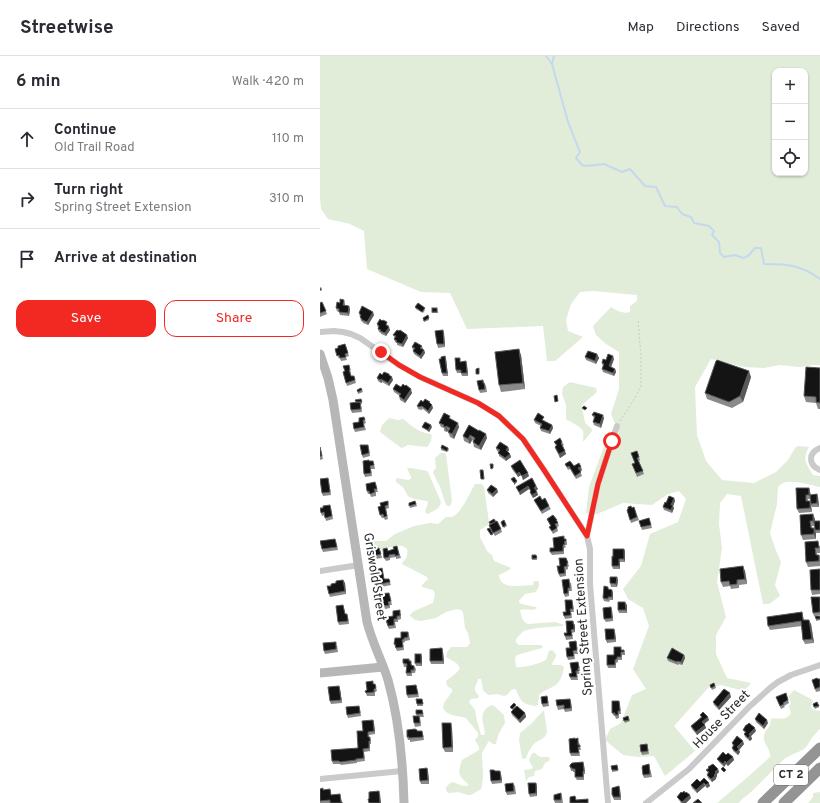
<!DOCTYPE html>
<meta charset="utf-8">
<style>
body{margin:0;font-family:Overpass,sans-serif;background:#f2f2f3;color:#2b2b33}
.controls{position:absolute;right:12px;top:12px;display:grid;overflow:hidden;border-radius:8px;box-shadow:0 1px 3px #0004}
.controls button{width:36px;height:36px;display:grid;place-items:center;padding:0;border:0;border-bottom:1px solid #e1e1e2;background:#fff;color:#2b2b33;font:20px sans-serif}
.stop{position:absolute;width:12px;height:12px;margin:-9px;border:3px solid #f12922;border-radius:50%;background:#fff}
.stop.end{background:#f12922;border-color:#fff;box-shadow:0 1px 4px #0008}
.list{margin:0;padding:0;list-style:none}
h2{display:flex;justify-content:space-between;align-items:center;height:52px;margin:0;padding:0 16px;font-size:17px}
h2 small{font-size:13px;font-weight:400;color:#7c7c81}
.list li{display:grid;grid-template-columns:26px 1fr auto;gap:12px;align-items:center;box-sizing:border-box;height:60px;padding:0 16px;border-top:1px solid #e1e1e2}
.list b{display:block;font-size:15px;white-space:nowrap}
.list p{margin:0;font-size:13px;white-space:nowrap;color:#7c7c81}
.list em{font-size:13px;font-style:normal;color:#7c7c81}
.actions{display:flex;gap:8px;padding:12px 16px}
.actions a{flex:1;padding:9px 0;border:1px solid #f12922;border-radius:12px;text-align:center;font-size:14px;color:#f12922}
.actions .main{background:#f12922;color:#fff}
.icon{flex:none;width:22px;height:22px;fill:none;stroke:currentColor;stroke-width:2;stroke-linecap:round;stroke-linejoin:round}
.map{position:relative;flex:none;width:500px;height:747px;overflow:hidden}
header{display:flex;align-items:center;gap:24px;box-sizing:border-box;height:56px;padding:0 20px;background:#fff;border-bottom:1px solid #e1e1e2}
header strong{font-size:19px}
nav{display:flex;gap:22px;margin-inline-start:auto;font-size:14px}
main{display:flex}
aside{flex:1;background:#fff}
.map>svg:first-child{display:block}
.green{fill:#e1ecd9;fill-rule:evenodd}
.lines{fill:none;stroke-linecap:round;stroke-linejoin:round}
.stream{stroke:#c4d9ed;stroke-width:2}
.path{stroke:#cacaca;stroke-width:1;stroke-dasharray:2 2;stroke-linecap:butt}
.minor{stroke:#cacaca;stroke-width:6}
.secondary{stroke:#b7b7b7;stroke-width:9}
.motorway{stroke:#949494;stroke-width:11}
.wall{fill:#8a8a8a;fill-rule:evenodd}
.shaded-wall{fill:#5a5a5a}
.building{fill:#141414;stroke:#5a5a5a}
.route{stroke:#f12922;stroke-width:5}
.labels{text-anchor:middle;dominant-baseline:central;stroke-width:4;stroke-linejoin:round;paint-order:stroke}
.shield{fill:#fff;stroke:#6c6c6c;stroke-width:1}
.shield-label{font-size:12px;font-weight:bold;fill:#2d2d2d}
.street-label{font-size:13px;fill:#2d2d2d;stroke:#fff}
</style>
<header>
<strong>Streetwise</strong>
<nav><a>Map</a><a>Directions</a><a>Saved</a></nav>
</header>
<main>
<aside>
<h2>6 min<small>Walk · 420 m</small></h2>
<ul class="list">
<li><svg class="icon" aria-label="ahead" viewBox="0 0 24 24"><path d="M12 20V5M6 11l6-6 6 6"/></svg><div><b>Continue</b><p>Old Trail Road</p></div><em>110 m</em></li>
<li><svg class="icon" aria-label="right" viewBox="0 0 24 24"><path d="M7 20v-9h11M14 6l5 5-5 5"/></svg><div><b>Turn right</b><p>Spring Street Extension</p></div><em>310 m</em></li>
<li><svg class="icon" aria-label="arrive" viewBox="0 0 24 24"><path d="M6 21V4h12l-3 4 3 4H6"/></svg><div><b>Arrive at destination</b></div></li>
</ul>
<div class="actions"><a class="main">Save</a><a>Share</a></div>
</aside>
<div class="map">
<svg width="500" height="747" viewBox="0 0 500 747">
<rect width="100%" height="100%" fill="#fff"/>
<!-- green -->
<g class="green">
<path d="M0,0H500V309H493L480,311L460,309L444,312L424,311L391,303L375,331L377,379L386,405L402,424L434,427L456,416L468,404L475,392L478,390L489,391C482,404 486,407 493,419L500,420V431C491,429 471,423 463,427C461,428 459,430 458,431L457,448L450,477L455,492L461,506L455,529L460,540L449,548H443L421,440L407,438L400,447L399,468L402,492L397,526L406,561L396,579V598L407,622L431,627L424,635L401,629L389,631L354,670L375,695L345,720L334,700L318,701L303,699L285,684L290,673L301,667L312,639L326,633L313,613L329,570L323,552L308,543L303,533L321,510L330,478L358,466L366,443L359,435L348,438L332,449L303,447L277,458L266,457L269,431L286,385L299,377L291,358L299,333V296L286,288L276,279L273,270L291,251C298,255 303,258 310,256V250L317,245V239L273,235L260,236L251,248L246,264L248,275L263,281L235,305H227L223,270L147,273L130,237L101,236L47,213L44,175L30,168L8,163L1,153L0,142ZM455,15H485V117H455Z"/>
<path d="M250,326L276,332L277,336L262,349V351L265,367L272,373V375L264,385H263C263,382 264,378 263,375C260,370 251,366 247,364L246,362V349L242,338L243,331Z"/>
<path d="M69,362L78,364L83,363C92,370 99,377 111,378C113,382 110,388 107,391L88,389L82,392L80,391L60,376L62,369Z"/>
<path d="M121,397H124L126,398L132,445L130,450H128L126,449L120,431L113,417V416L116,412L115,402Z"/>
<path d="M87,412H91L107,415L108,416L121,446C120,453 114,455 107,458L105,456L108,447L107,445L94,443L88,440L83,431L76,426V424L77,422L88,424L91,423V421Z"/>
<path d="M155,428H162L164,431L169,466L168,469L160,474V481L167,495L172,499L174,505L191,512L189,514L179,519C180,535 202,529 213,529L214,525H218L219,526V530L216,536L205,538L199,545V546L201,548L216,551L217,552L216,553C210,555 205,552 200,554C201,559 202,566 208,568L235,566L244,569L243,570C232,571 214,571 204,575C201,577 199,579 197,582C195,585 196,587 199,589H221L223,591L222,592L197,599L195,602L196,611C205,612 218,608 226,604L229,595L232,594C239,599 235,602 232,608V609H241L244,611C243,616 242,620 240,624C236,632 224,633 219,639L218,649L215,650C209,649 203,648 200,642C197,638 198,636 195,633L191,634L187,639L184,640L177,638L169,639L167,638L163,634L161,623H158C156,633 151,631 159,640L158,642L151,643L149,646L155,654L157,665L161,679H164L165,677C163,665 158,655 172,649L174,650L184,659L185,667L178,679L176,688H173L169,685C167,688 163,695 162,697L163,720L162,730L161,733L151,739H148L138,736L129,737L127,736C124,731 128,729 132,726C138,727 143,732 149,729L148,728C137,718 138,717 142,704L159,694V691L155,684L158,680V677L146,662C137,659 128,661 123,652L124,647L132,636V633L127,630L126,625L135,618L140,613C139,607 131,604 126,601L127,596L131,591H147L149,589L150,587L148,577L145,572L143,556L141,554L137,553L126,556L116,562L101,565L95,564L90,560V559L94,555L113,547L115,538L113,534L102,531V529L108,523L107,521L82,508L83,506C87,502 88,498 87,493C80,487 75,490 67,492C63,493 58,494 54,496V501L52,503L50,504C46,499 47,489 51,485H66L75,478L94,470L110,467L118,468L126,461C127,461 132,461 132,461C142,457 150,436 155,428Z"/>
<path d="M474,634L491,643L493,645L491,650L492,653L499,655H500V673C497,676 494,679 491,683C489,686 488,690 484,693C477,697 470,699 464,703L430,737L421,744L419,747H397L430,719L450,701C451,693 443,688 444,680C444,675 448,673 450,669C450,668 451,664 451,663C460,661 465,666 471,657L469,650L471,647L470,645L469,640Z"/>
<path d="M223,655H224L227,675L226,679C224,682 221,683 218,685C212,688 208,696 206,702L203,703L202,702L199,684L200,677L211,668Z"/>
<path d="M213,697H215L220,701H229L230,704L225,707L222,713L215,715L214,720L209,721L206,725L204,714L211,713L213,712L209,704L211,699Z"/>
<path d="M500,736V747H488L493,741V737Z"/>
</g>
<g class="lines">
<!-- stream -->
<g class="stream">
<path d="M226,0L232,8L248,66L260,96L256,102L262,109L266,110L284,108L302,116L310,113L325,130L336,131L345,150L357,151L362,158L371,161L374,167L389,170L394,175L392,179L399,186L400,197L404,201L415,199L423,202L428,200L435,192H441L444,208C468,208 481,209 500,223"/>
<path d="M232,8L234,0"/>
</g>
<!-- path -->
<path class="path" d="M300,365L315,342L321,330V301L318,263"/>
<!-- minor -->
<g class="minor">
<path d="M0,276L14,275L23,276L31,278L40,282L79,309L100,321L158,347L179,360L203,383L224,414L267,480L270,493V528L288,747"/>
<path d="M500,392C488,397 488,409 500,414"/>
<path d="M267,480L278,428L297,370"/>
<path d="M0,515L39,509"/>
<path d="M0,723L82,715"/>
<path d="M326,747L369,713L429,651L450,632L458,626L471,619L500,609"/>
</g>
<!-- secondary -->
<g class="secondary">
<path d="M0,298L8,322L13,344L47,566C52,586 62,605 68,624C79,663 83,707 84,747"/>
<path d="M0,617L63,611"/>
</g>
<!-- motorway -->
<g class="motorway">
<path d="M443,747L500,692"/>
<path d="M464,747L500,712"/>
</g>
</g>
<!-- wall -->
<g class="wall">
<path d="M24,244L25,247V250L30,253L29,260L20,259L19,256L17,255L16,252L20,247Z"/>
<path d="M2,246L7,258L0,261V247Z"/>
<path d="M95,251L105,254L103,257L96,253Z"/>
<path d="M117,252L118,257H112V256Z"/>
<path d="M39,257L54,259L48,269L43,267V266L41,265Z"/>
<path d="M108,259L109,264L104,266L103,262Z"/>
<path d="M57,268L69,269L68,271L70,274L66,280L61,278V277L59,276L58,273V272Z"/>
<path d="M124,277L125,291L118,292L117,288Z"/>
<path d="M73,279L88,282L83,291L77,289V287L75,286L74,283L75,282Z"/>
<path d="M25,288L29,300L26,301L27,304L21,305L20,302L19,303L15,293L18,292Z"/>
<path d="M102,290L103,293L104,294L105,297L101,303L94,298L93,295V294L92,291Z"/>
<path d="M277,298L279,302L276,308L266,304L265,301Z"/>
<path d="M201,299L205,333L181,336L179,329Z"/>
<path d="M125,300L126,303L128,320H123L122,317L121,303Z"/>
<path d="M294,303L291,311L295,313L296,316L294,320L283,316L282,313L283,310L282,307L286,304Z"/>
<path d="M141,306L147,309L148,320H142L141,317H137L136,314Z"/>
<path d="M29,309L31,317H30L31,320H34L36,327L27,330L23,316L25,315Z"/>
<path d="M500,312V353H498L496,347L486,346L484,340Z"/>
<path d="M62,319L70,320L73,324L69,330L62,326L61,327L58,325L57,322Z"/>
<path d="M431,321L423,346L412,352L387,343L385,337Z"/>
<path d="M163,324L166,330L167,336L160,337L159,334Z"/>
<path d="M81,331L92,337L85,347L80,344L79,340H80L74,336L73,333Z"/>
<path d="M41,332L43,336L38,338L37,334Z"/>
<path d="M42,344V348H41L42,356L32,357L31,354L36,346Z"/>
<path d="M103,346L110,347L113,352L109,358L103,353L101,354L98,353L97,350Z"/>
<path d="M272,359L284,362L281,372L274,369L273,366L275,363L274,362Z"/>
<path d="M44,361L46,367L44,368L46,374L35,376L34,373Z"/>
<path d="M214,364H225L224,365L232,369L233,372L230,378L221,375L220,372L221,370L215,367Z"/>
<path d="M119,367L139,371L134,383L130,381L128,376V374L127,376L124,375V372L121,371Z"/>
<path d="M149,369L167,382L161,394L154,391L153,386V385L152,384L150,388L144,385L143,380Z"/>
<path d="M102,371H112L109,376L103,372Z"/>
<path d="M234,386H242L244,389L242,390L246,398L240,402L236,394L235,391L236,390Z"/>
<path d="M0,391L1,394L3,403L0,404Z"/>
<path d="M188,391L189,394L188,396L190,398L191,401L186,405L179,400V396L177,395L176,392Z"/>
<path d="M49,392L50,400L43,402L42,399Z"/>
<path d="M121,392H128L129,394L127,396L121,394Z"/>
<path d="M317,395L320,404L319,405L324,418L317,421L312,408L315,407Z"/>
<path d="M49,405L54,408L55,413H51L52,420L45,421L44,418Z"/>
<path d="M245,408L262,414L260,415L262,420L256,423L250,413L248,414Z"/>
<path d="M191,410L209,420L203,424L201,419L198,421L192,413Z"/>
<path d="M8,422L9,425L11,439L3,440L2,437Z"/>
<path d="M55,426L58,436H56V440L51,441L50,438H48L47,435Z"/>
<path d="M216,430L218,433L216,434L218,439L213,442L211,439L210,436L211,435L209,433L200,439L196,431Z"/>
<path d="M489,432L491,439L497,438L498,441L499,451H492L491,450L492,456L479,457L477,453ZM488,443H490L491,448L488,445Z"/>
<path d="M177,433L178,436L173,441L168,437L167,434Z"/>
<path d="M354,442L355,445L353,450L354,452L352,457L344,454L343,451L346,447Z"/>
<path d="M214,444H222L229,450L231,453L222,458Z"/>
<path d="M68,445L69,452L66,453L68,463L65,464L64,462H62L60,459L61,450Z"/>
<path d="M95,445L97,450L90,452L89,447Z"/>
<path d="M314,451L319,464L311,467L307,454Z"/>
<path d="M3,452H11L13,463L6,465L5,459L2,460L1,457Z"/>
<path d="M480,459L495,463V465H500V477H496V483L483,484L481,479ZM492,470H495V474L492,472Z"/>
<path d="M329,462L332,472L322,474L319,465Z"/>
<path d="M227,463L237,464L239,470L237,471L238,475L233,478L229,471L231,470Z"/>
<path d="M184,464L187,470L184,472L181,466Z"/>
<path d="M169,469L181,473L182,476L175,480Z"/>
<path d="M15,483L18,494L3,496L2,493Z"/>
<path d="M245,483L247,486V489H245L246,491L244,492V498L232,499L230,496L234,492Z"/>
<path d="M485,486L500,490V510L488,511L486,506ZM497,497H500V501L499,499H497Z"/>
<path d="M78,493L81,502L76,503V501L70,502V504L66,505L64,502L68,495Z"/>
<path d="M304,493L305,496V506H300V513H293L292,510L293,501Z"/>
<path d="M60,495L62,502L55,503L54,500Z"/>
<path d="M216,499L217,504H213L212,503Z"/>
<path d="M246,502L249,510L248,511V513L246,514V520L240,521L237,514Z"/>
<path d="M62,512L64,523L70,526L71,529L56,532L55,529L56,522Z"/>
<path d="M500,513V538L492,539L491,534Z"/>
<path d="M425,515L427,528L419,529V532L411,533L410,530L403,531L401,526Z"/>
<path d="M23,524L25,527L26,538L10,541L9,538L11,530Z"/>
<path d="M298,524L297,531H291L290,527Z"/>
<path d="M251,526L252,535H249V540L245,541L244,538Z"/>
<path d="M289,533L293,537V544H290L289,546L284,545L283,542Z"/>
<path d="M70,540L72,549H70V552L65,553L64,550H61L60,547Z"/>
<path d="M500,541V559L494,560L493,557Z"/>
<path d="M253,547L254,556H251L252,562L245,563L244,560Z"/>
<path d="M23,549L25,558L28,561L29,568L19,569L18,566Z"/>
<path d="M307,549V557H299L298,554Z"/>
<path d="M292,554L293,565L286,566L284,563Z"/>
<path d="M482,556L484,564L491,568L494,587L485,588L483,584L482,570L450,574L448,570Z"/>
<path d="M81,557V563L78,564V566H75L76,572L69,573L66,566L73,560Z"/>
<path d="M500,560V564L496,565V563Z"/>
<path d="M253,565L255,571V576L252,577L253,583L246,584L245,580L247,577Z"/>
<path d="M294,573L295,576L296,586L287,587L286,584Z"/>
<path d="M88,576L89,579L90,584L85,585V586L83,587L84,594L77,595L74,588Z"/>
<path d="M256,585L257,588L258,598H254L255,603L248,604L247,601L250,592Z"/>
<path d="M17,589L18,596L5,598L4,595Z"/>
<path d="M302,594H304L305,597V599H302V604H298V606L296,607V612H288L287,609L294,599Z"/>
<path d="M123,595L124,608H111L110,605Z"/>
<path d="M101,598L102,601V610H96L95,607Z"/>
<path d="M364,599L365,602L362,609L359,608L358,609L348,605L347,602Z"/>
<path d="M89,603L92,609L94,610L96,613L95,617H92V620H87L86,617V611H84L83,607Z"/>
<path d="M259,609L260,615H259L260,618H257L258,624H251L250,621L252,617Z"/>
<path d="M498,623H500V635L496,636L492,624Z"/>
<path d="M394,627L396,632L392,634L390,629Z"/>
<path d="M54,628L57,634L56,636H55V640H47L46,637L47,634Z"/>
<path d="M96,629L99,641L88,642L87,639Z"/>
<path d="M19,630L20,633L22,647L11,648L10,645Z"/>
<path d="M466,637L469,647L464,650L465,651L461,653L456,641Z"/>
<path d="M227,640L229,650L223,651L222,648Z"/>
<path d="M411,641L399,654L394,649L393,646Z"/>
<path d="M102,643L103,650H97V648Z"/>
<path d="M299,645L300,648L301,658H299V662L296,663L295,660H294L292,657Z"/>
<path d="M251,646L252,655L245,656L244,653L238,654L237,650Z"/>
<path d="M497,646L499,651L495,653L493,648Z"/>
<path d="M39,650L40,653L41,660L28,662L27,659Z"/>
<path d="M102,654L104,661H100L101,670L95,671L94,667L97,660L96,658Z"/>
<path d="M191,656L205,657L206,661L200,667L192,659Z"/>
<path d="M380,659L389,664L384,668L386,672L377,679L372,673L371,670L381,661Z"/>
<path d="M308,660L310,665L305,667L303,662Z"/>
<path d="M435,663L448,667L444,673L436,666Z"/>
<path d="M53,664L54,667L55,678L49,679V681L51,684V688H50V695L44,696L45,705L37,706V707L21,709L20,708H13L12,705L38,692L43,675Z"/>
<path d="M132,672L133,696H125L123,692Z"/>
<path d="M423,674L436,675L431,680L432,683L430,685L425,681L424,678L425,677Z"/>
<path d="M98,675L103,678L104,684L90,686V684H88L87,681Z"/>
<path d="M255,683L259,686L261,694H259L260,700H251L250,697Z"/>
<path d="M412,687L424,688L419,694L420,696L418,699L413,695L412,692L413,691Z"/>
<path d="M327,688L329,698L322,699L321,696Z"/>
<path d="M406,699L413,701L414,704L408,710L406,708L404,711L399,706L397,703Z"/>
<path d="M263,706L264,709L265,718H264V724H257L255,721V716H253V715H251L250,711Z"/>
<path d="M329,708L332,721L324,722L323,719Z"/>
<path d="M297,709L298,715L292,716V714Z"/>
<path d="M107,712L108,715L109,728H101L100,725Z"/>
<path d="M398,713L399,716L397,718V720L396,722V723L392,726L388,722L387,719L388,717L386,714Z"/>
<path d="M175,715L181,718L182,727L172,728L171,725Z"/>
<path d="M384,722L390,730L387,732L385,730L377,737L372,732L371,729L380,726Z"/>
<path d="M193,727L195,730L196,738L187,739L186,736Z"/>
<path d="M217,730V740L210,741L209,738Z"/>
<path d="M0,733L11,736V739L20,738L22,746L23,747H0Z"/>
<path d="M300,733L301,744H294L292,739Z"/>
<path d="M241,737L242,740L243,747H235L234,744Z"/>
<path d="M362,737H365L371,742L366,747H361L357,741Z"/>
</g>
<!-- shaded-wall -->
<g class="shaded-wall">
<path d="M1,231L2,234L0,235V232Z"/>
<path d="M29,250L30,253L29,260L28,257Z"/>
<path d="M53,256L54,259L48,269L47,266Z"/>
<path d="M69,271L70,274L66,280L65,277Z"/>
<path d="M123,274L124,277L125,291L124,288Z"/>
<path d="M87,279L88,282L83,291L82,288Z"/>
<path d="M199,293L201,299L205,333L203,327Z"/>
<path d="M104,294L105,297L101,303L100,300Z"/>
<path d="M277,298L279,302L276,308L275,305Z"/>
<path d="M125,300L126,303L128,320L127,317Z"/>
<path d="M293,300L294,303L290,314L289,310Z"/>
<path d="M146,305L147,309L148,320L147,317Z"/>
<path d="M295,313L296,316L294,320L293,317Z"/>
<path d="M429,315L431,321L423,346L420,340Z"/>
<path d="M72,321L73,324L69,330L68,327Z"/>
<path d="M61,323L62,326L61,327L60,324Z"/>
<path d="M91,333L92,337L85,347L84,344Z"/>
<path d="M112,349L113,352L109,358L108,355Z"/>
<path d="M283,359L284,362L281,372L280,368Z"/>
<path d="M138,367L139,371L134,383L132,378Z"/>
<path d="M111,369L112,371L109,376L108,374Z"/>
<path d="M232,369L233,372L230,378L229,375Z"/>
<path d="M126,370L128,374L127,376L125,371Z"/>
<path d="M166,378L167,382L161,394L159,390Z"/>
<path d="M150,379L152,384L150,388L148,383Z"/>
<path d="M188,391L189,394L187,397L186,394Z"/>
<path d="M245,395L246,398L240,402L239,398Z"/>
<path d="M190,398L191,401L186,405L185,402Z"/>
<path d="M261,411L262,414L259,416L258,412Z"/>
<path d="M199,416L201,419L198,421L197,418Z"/>
<path d="M208,417L209,420L203,424L202,420Z"/>
<path d="M197,425V426L194,429V427Z"/>
<path d="M208,430L209,433L200,439L199,436Z"/>
<path d="M216,430L218,433L215,435L214,432Z"/>
<path d="M489,432L490,436L491,443L489,439Z"/>
<path d="M177,433L178,436L173,441L172,438Z"/>
<path d="M217,436L218,439L213,442L212,439Z"/>
<path d="M497,438L498,441L499,451L497,447Z"/>
<path d="M354,442L355,445L353,450L354,452L352,457L351,454V449Z"/>
<path d="M490,445L491,450L492,456L490,452Z"/>
<path d="M493,458L495,463V470L493,465Z"/>
<path d="M494,472L496,477V483L494,478Z"/>
<path d="M304,493L305,496V506L304,503Z"/>
<path d="M299,503L300,506V513L299,510Z"/>
<path d="M423,510L425,515L427,528L425,523Z"/>
<path d="M297,521L298,524L297,531L296,528Z"/>
<path d="M23,524L25,527L26,538L25,535Z"/>
<path d="M292,534L293,537V544L292,541Z"/>
<path d="M305,546L307,549V557L306,554Z"/>
<path d="M291,551L292,554L293,565L292,562Z"/>
<path d="M489,564L491,568L494,587L492,583Z"/>
<path d="M253,565L255,571V576L254,573Z"/>
<path d="M294,573L295,576L296,586L295,583Z"/>
<path d="M122,592L123,595L124,608L123,605Z"/>
<path d="M101,598L102,601V610L101,607Z"/>
<path d="M364,599L365,602L362,609L361,606Z"/>
<path d="M19,630L20,633L22,647L21,644Z"/>
<path d="M410,637L411,641L399,654L398,651Z"/>
<path d="M250,643L251,646L252,655L251,652Z"/>
<path d="M196,649V650L193,654L192,653Z"/>
<path d="M205,657L206,661L200,667L199,664Z"/>
<path d="M388,661L389,664L383,669L382,666Z"/>
<path d="M53,664L54,667L55,678L54,675Z"/>
<path d="M447,664L448,667L444,673L443,670Z"/>
<path d="M131,667L132,672L133,696L132,691Z"/>
<path d="M385,669L386,672L377,679L376,676Z"/>
<path d="M435,672L436,675L431,680L432,683L430,685L428,682L429,678Z"/>
<path d="M423,685L424,688L419,694L420,696L418,699L416,696L417,691Z"/>
<path d="M413,701L414,704L408,710L406,707Z"/>
<path d="M405,705L406,708L404,711L403,708Z"/>
<path d="M263,706L264,709L265,718L264,715Z"/>
<path d="M107,712L108,715L109,728L108,724Z"/>
<path d="M398,713L399,716L397,718V720L396,722V723L392,726L391,723L395,716Z"/>
<path d="M180,715L181,718L182,727L181,724Z"/>
<path d="M216,727L217,730V740L216,737Z"/>
<path d="M384,727L385,730L377,737L376,734Z"/>
<path d="M389,727L390,730L387,732L386,729Z"/>
<path d="M299,730L300,733L301,744L300,741Z"/>
<path d="M59,735L60,738L61,747H60Z"/>
<path d="M370,739L371,742L366,747H362V746Z"/>
</g>
<!-- building -->
<g class="building">
<path d="M20,243L24,244L23,249L29,250L28,257L19,256V253L16,252L17,246L20,247Z"/>
<path d="M2,246L6,255L0,257V247Z"/>
<path d="M98,247L105,252L102,256L95,251Z"/>
<path d="M42,250L53,256L47,266L42,264V263L40,261L41,259L39,257Z"/>
<rect x="112" y="252" width="5" height="4"/>
<path d="M108,259L109,262L104,265L103,262Z"/>
<path d="M60,263L62,265L63,264L67,266L66,269L69,271L65,277L60,275L61,274L58,273L59,270L57,268Z"/>
<path d="M77,274L79,275L80,274L87,279L82,288L76,286L77,285L74,283L76,280L73,279Z"/>
<path d="M123,274L124,288H117L115,275Z"/>
<path d="M95,286L102,290L100,292L104,294L100,300L93,295L95,292L92,291Z"/>
<path d="M25,288L28,297L25,298L26,301L20,302L19,299L17,300L15,293L18,292V290Z"/>
<path d="M199,293L203,327L179,329L175,296Z"/>
<path d="M268,295L277,298L275,305L265,301Z"/>
<path d="M288,298L293,300L289,310L295,313L293,317L282,313L284,308L282,307L283,303L286,304Z"/>
<path d="M125,300L127,317H122L119,303H121V301Z"/>
<path d="M135,302H140V306L146,305L147,317H141V314H136Z"/>
<path d="M397,304L429,315L420,340L409,346L385,337L396,305Z"/>
<path d="M29,309L30,314H29L31,320H34L35,324L26,327L23,316L25,315L23,310Z"/>
<path d="M486,311L500,312V347L496,346V341L484,340Z"/>
<path d="M159,312V318H156V313Z"/>
<path d="M64,316L69,318V319L72,321L68,327L61,323L60,324L57,322L60,317L62,319Z"/>
<path d="M163,324V327H164L165,333L159,334L157,325Z"/>
<path d="M76,328L81,331L83,328L85,330L86,329L91,333L84,344L79,340L81,338L73,333Z"/>
<path d="M41,332L42,334L38,336L37,334Z"/>
<path d="M237,339L238,345L235,346L234,340Z"/>
<path d="M41,343L42,346H36L35,344Z"/>
<path d="M105,343L110,346H109L112,349L108,355L102,350L100,351L97,350L101,344L103,346Z"/>
<path d="M40,346L41,353L31,354L30,347Z"/>
<path d="M264,350L267,352L265,354L262,352Z"/>
<path d="M274,356L283,359L280,368L273,366L275,360L272,359Z"/>
<path d="M124,357L130,360L129,362L138,367L132,378L128,376L130,372L126,370L125,371L123,370L124,369L119,367Z"/>
<path d="M218,357L224,361L222,364L232,369L229,375L220,372L222,368L214,364Z"/>
<path d="M44,361L45,364H43L44,371L34,373L33,367L39,366V362Z"/>
<path d="M105,366L111,369L108,374L102,371Z"/>
<path d="M149,369L159,375V374L166,378L159,390L153,386L155,382L150,379L148,383L143,380Z"/>
<path d="M240,382L242,386L241,387L245,395L239,398L235,391L237,389L234,386Z"/>
<path d="M180,386L188,391L186,394L190,398L185,402L178,397L180,394L176,392Z"/>
<path d="M40,389H48L49,397L42,399Z"/>
<path d="M122,389L128,392L127,395L121,392Z"/>
<path d="M0,391L2,400H0Z"/>
<path d="M317,395L319,401L317,402L323,415L316,417L312,408L315,407L311,397Z"/>
<path d="M49,404V405H53L54,409L50,410L51,417L44,418L43,405Z"/>
<path d="M200,404L208,417L202,420L199,416L197,418L191,410Z"/>
<path d="M250,405L254,410L259,407L261,411L258,412L261,416L255,420L249,410L247,411L245,408Z"/>
<path d="M170,408H173V412L171,413Z"/>
<path d="M160,414H163L164,423H161Z"/>
<path d="M194,421L197,425L194,427L191,423Z"/>
<path d="M8,422L10,436L2,437L0,423Z"/>
<path d="M212,422L216,430L214,432L217,436L212,439L210,436L211,435L208,430L199,436L196,431Z"/>
<path d="M55,426L57,433H54L55,436L50,438L49,435H47L46,428Z"/>
<path d="M171,429L177,433L172,438L167,434Z"/>
<path d="M476,432H489V439H486V445H490V452L477,453Z"/>
<path d="M497,438V447L491,448L490,439Z"/>
<path d="M220,440L222,444L225,442L229,450L221,455L214,444Z"/>
<path d="M349,440L354,442L351,449H353L351,454L343,451L345,446L346,447Z"/>
<path d="M68,445V449L65,450L67,460L64,461L63,458L60,459L58,451L61,450L60,447Z"/>
<path d="M95,445L96,448L89,450V447Z"/>
<path d="M10,449L12,460L5,462L4,456L1,457L0,452H3V450Z"/>
<path d="M311,450L312,452L314,451L317,461L310,464L307,454L308,453V451Z"/>
<path d="M493,458V465H490L491,472H494V478L481,479L480,459Z"/>
<path d="M233,459L237,464H236L238,467L235,468L237,472L232,475L229,471L231,470L227,463Z"/>
<path d="M329,462L331,469L321,471L319,465Z"/>
<path d="M174,463L176,466L170,468L169,466Z"/>
<path d="M184,464L186,469L183,471L181,466Z"/>
<path d="M177,465L181,473L173,477L169,469Z"/>
<path d="M494,465H500V474H495Z"/>
<path d="M170,472L173,478L171,479L167,473Z"/>
<path d="M244,480V483H246V485L244,486L245,488L243,489V495L230,496V492H234L233,482Z"/>
<path d="M15,483L17,491L2,493L0,485Z"/>
<path d="M498,485L499,492H495L496,499H499V505L486,506L485,486Z"/>
<path d="M77,490L79,499L75,500V498L69,499V501L64,502L63,493L67,492L68,495L74,493L73,491Z"/>
<path d="M59,492L61,498L54,500L52,494Z"/>
<path d="M293,493H304V503H299V510H292V500L293,501Z"/>
<path d="M212,499H216L217,502L212,503Z"/>
<path d="M239,502H246L248,507H247V510L244,511L245,517L239,518L237,510H240Z"/>
<path d="M423,510L425,523L417,524V528L410,529L409,525L401,526L400,513Z"/>
<path d="M62,512L64,523H69L70,526L55,529L53,522H56L55,514Z"/>
<path d="M500,513V534H491L490,514Z"/>
<path d="M290,521H297L296,528L290,527Z"/>
<path d="M249,523L250,532H248V537L244,538L242,524Z"/>
<path d="M23,524L25,535L9,538L7,530H11V528L16,527V525Z"/>
<path d="M284,530L288,531V533L292,534V541H288V543L283,542Z"/>
<path d="M69,537L71,545L68,546L69,549L64,550L63,546L60,547L58,538Z"/>
<path d="M491,541H500V556L493,557Z"/>
<path d="M245,544H252L253,553H250L251,559L244,560L243,556H246Z"/>
<path d="M298,546H305L306,554H298Z"/>
<path d="M23,549L25,558H27L28,565L18,566L16,550Z"/>
<path d="M291,551L292,562L284,563L283,552Z"/>
<path d="M80,554V560H77V563H74V569L68,570L67,566H66L67,561L73,560V555Z"/>
<path d="M482,556L483,564H489L492,583L483,584L481,565L448,570L447,561Z"/>
<path d="M495,560H500V563H496Z"/>
<path d="M246,565H253V568H254V573L251,574L252,580H245L244,577H247Z"/>
<path d="M285,573H294L295,583L286,584Z"/>
<path d="M81,576H88V581L84,582V583L82,584L83,591L76,592L75,588H74L75,582H81Z"/>
<path d="M256,585L257,594L253,595L254,600L247,601L246,592H250L249,586Z"/>
<path d="M16,586V593L4,595L3,587Z"/>
<path d="M294,591H301V594H304V596H301V601H297V603L295,604V609H287V599H294Z"/>
<path d="M122,592L123,605H110V593Z"/>
<path d="M352,592L364,599L361,606L357,605V606L347,602Z"/>
<rect x="95" y="598" width="6" height="9"/>
<path d="M83,603H89V605H91V609L94,610V614H91V617H86L87,608L83,607Z"/>
<path d="M258,606L259,612H258V615H256L257,621H250L249,618L252,617L250,607Z"/>
<path d="M497,622L498,623H500V631L495,633L492,624Z"/>
<path d="M53,625V628H55L56,631L55,633H54V636L46,637L45,635L47,634L46,626Z"/>
<path d="M394,627L395,630L391,632L390,629Z"/>
<path d="M96,629L98,638L87,639L86,630Z"/>
<path d="M19,630L21,644L10,645L8,631Z"/>
<path d="M404,633L410,637L398,651L393,646Z"/>
<path d="M466,637L468,644L463,647L464,648L460,650L456,641Z"/>
<path d="M227,640L228,647L222,648L221,641Z"/>
<path d="M96,643H102L103,648H97Z"/>
<path d="M250,643L251,652L244,653V649L237,650L236,644Z"/>
<path d="M292,645H299L300,655H298V659H295V657H292Z"/>
<path d="M497,646L499,650L494,651L493,648Z"/>
<path d="M194,647L196,649L192,653L190,651Z"/>
<path d="M39,650L40,657L27,659L26,651Z"/>
<path d="M197,650L205,657L199,664L191,656Z"/>
<path d="M96,654H102L103,658H96Z"/>
<path d="M383,656L388,661L382,666L385,669L376,676L371,670L382,661L380,659Z"/>
<path d="M439,657L447,664L443,670L435,663Z"/>
<path d="M93,660H99L100,667H94Z"/>
<path d="M308,660L309,664L304,665L303,662Z"/>
<path d="M53,664L54,675L48,676V681H50V685H49V692L43,693L44,702L36,703V704L20,706L19,705H12L11,694L38,692L37,675H43L42,665Z"/>
<path d="M122,667H131L132,691L123,692Z"/>
<path d="M429,667L435,672L429,678L430,680L428,682L424,678L426,676L423,674L426,669H427Z"/>
<path d="M95,673L97,674V675H102L103,681L89,682V681H87V674Z"/>
<path d="M417,680L423,685L417,691L419,693L416,696L412,692L414,689L412,687Z"/>
<path d="M255,682V683L258,682V689H260V691H258L259,697H250L249,683Z"/>
<path d="M327,688L328,695L321,696L320,689Z"/>
<path d="M403,696L406,699L408,697L413,701L406,707L405,705L403,708L397,703Z"/>
<path d="M263,706L264,715H263V721H255V713H252V712L250,711V709L252,707Z"/>
<path d="M329,708L330,718L323,719L322,711H323L322,710Z"/>
<path d="M393,708L398,713L395,716L396,717L394,719L395,720L391,723L387,719L389,716L386,714L389,712L388,711Z"/>
<path d="M297,709L298,714H292L291,710Z"/>
<path d="M403,711L406,714L404,716L401,713Z"/>
<path d="M107,712L108,724L100,725L99,713Z"/>
<path d="M170,714H174L175,715H180L181,724L171,725Z"/>
<path d="M384,722L389,727L386,729L384,727L376,734L371,729L377,723L380,726Z"/>
<path d="M193,727L194,735L186,736L185,728Z"/>
<path d="M208,727H216V737L209,738Z"/>
<path d="M299,730L300,741H293V739H292V732Z"/>
<path d="M3,732V734L10,733L11,739L20,738L21,746H22V747H10V744L0,745V733Z"/>
<path d="M59,735L60,747H49L48,743H49V736Z"/>
<path d="M364,735L365,737L366,736L370,739L362,746L357,741L361,736L362,737Z"/>
<path d="M241,737V744H234V739Z"/>
<path d="M255,740L256,744L268,743V747H250V741Z"/>
<path d="M378,743L382,747H373Z"/>
</g>
<g class="lines">
<!-- route -->
<path class="route" d="M61,296L79,309L100,321L158,347L179,360L203,383L224,414L267,480L278,428L292,385"/>
</g>
<g class="labels">
<!-- shield labels -->
<rect class="shield" x="454" y="709" width="34" height="20" rx="3"/>
<g class="shield-label">
<text x="471" y="719">CT 2</text>
</g>
<!-- street labels -->
<g class="street-label">
<text transform="translate(54 521) rotate(81)">Griswold Street</text>
<text transform="translate(264 571) rotate(-94)">Spring Street Extension</text>
<text transform="translate(402 664) rotate(-46)">House Street</text>
</g>
</g>
</svg>
<div class="controls">
<button>+</button>
<button>−</button>
<button><svg class="icon" aria-label="locate" viewBox="0 0 24 24"><circle cx="12" cy="12" r="6"/><path d="M12 2v4M12 18v4M2 12h4M18 12h4"/></svg></button>
</div>
<div class="stop" style="left:292px;top:385px"></div>
<div class="stop end" style="left:61px;top:296px"></div>
</div>
</main>
